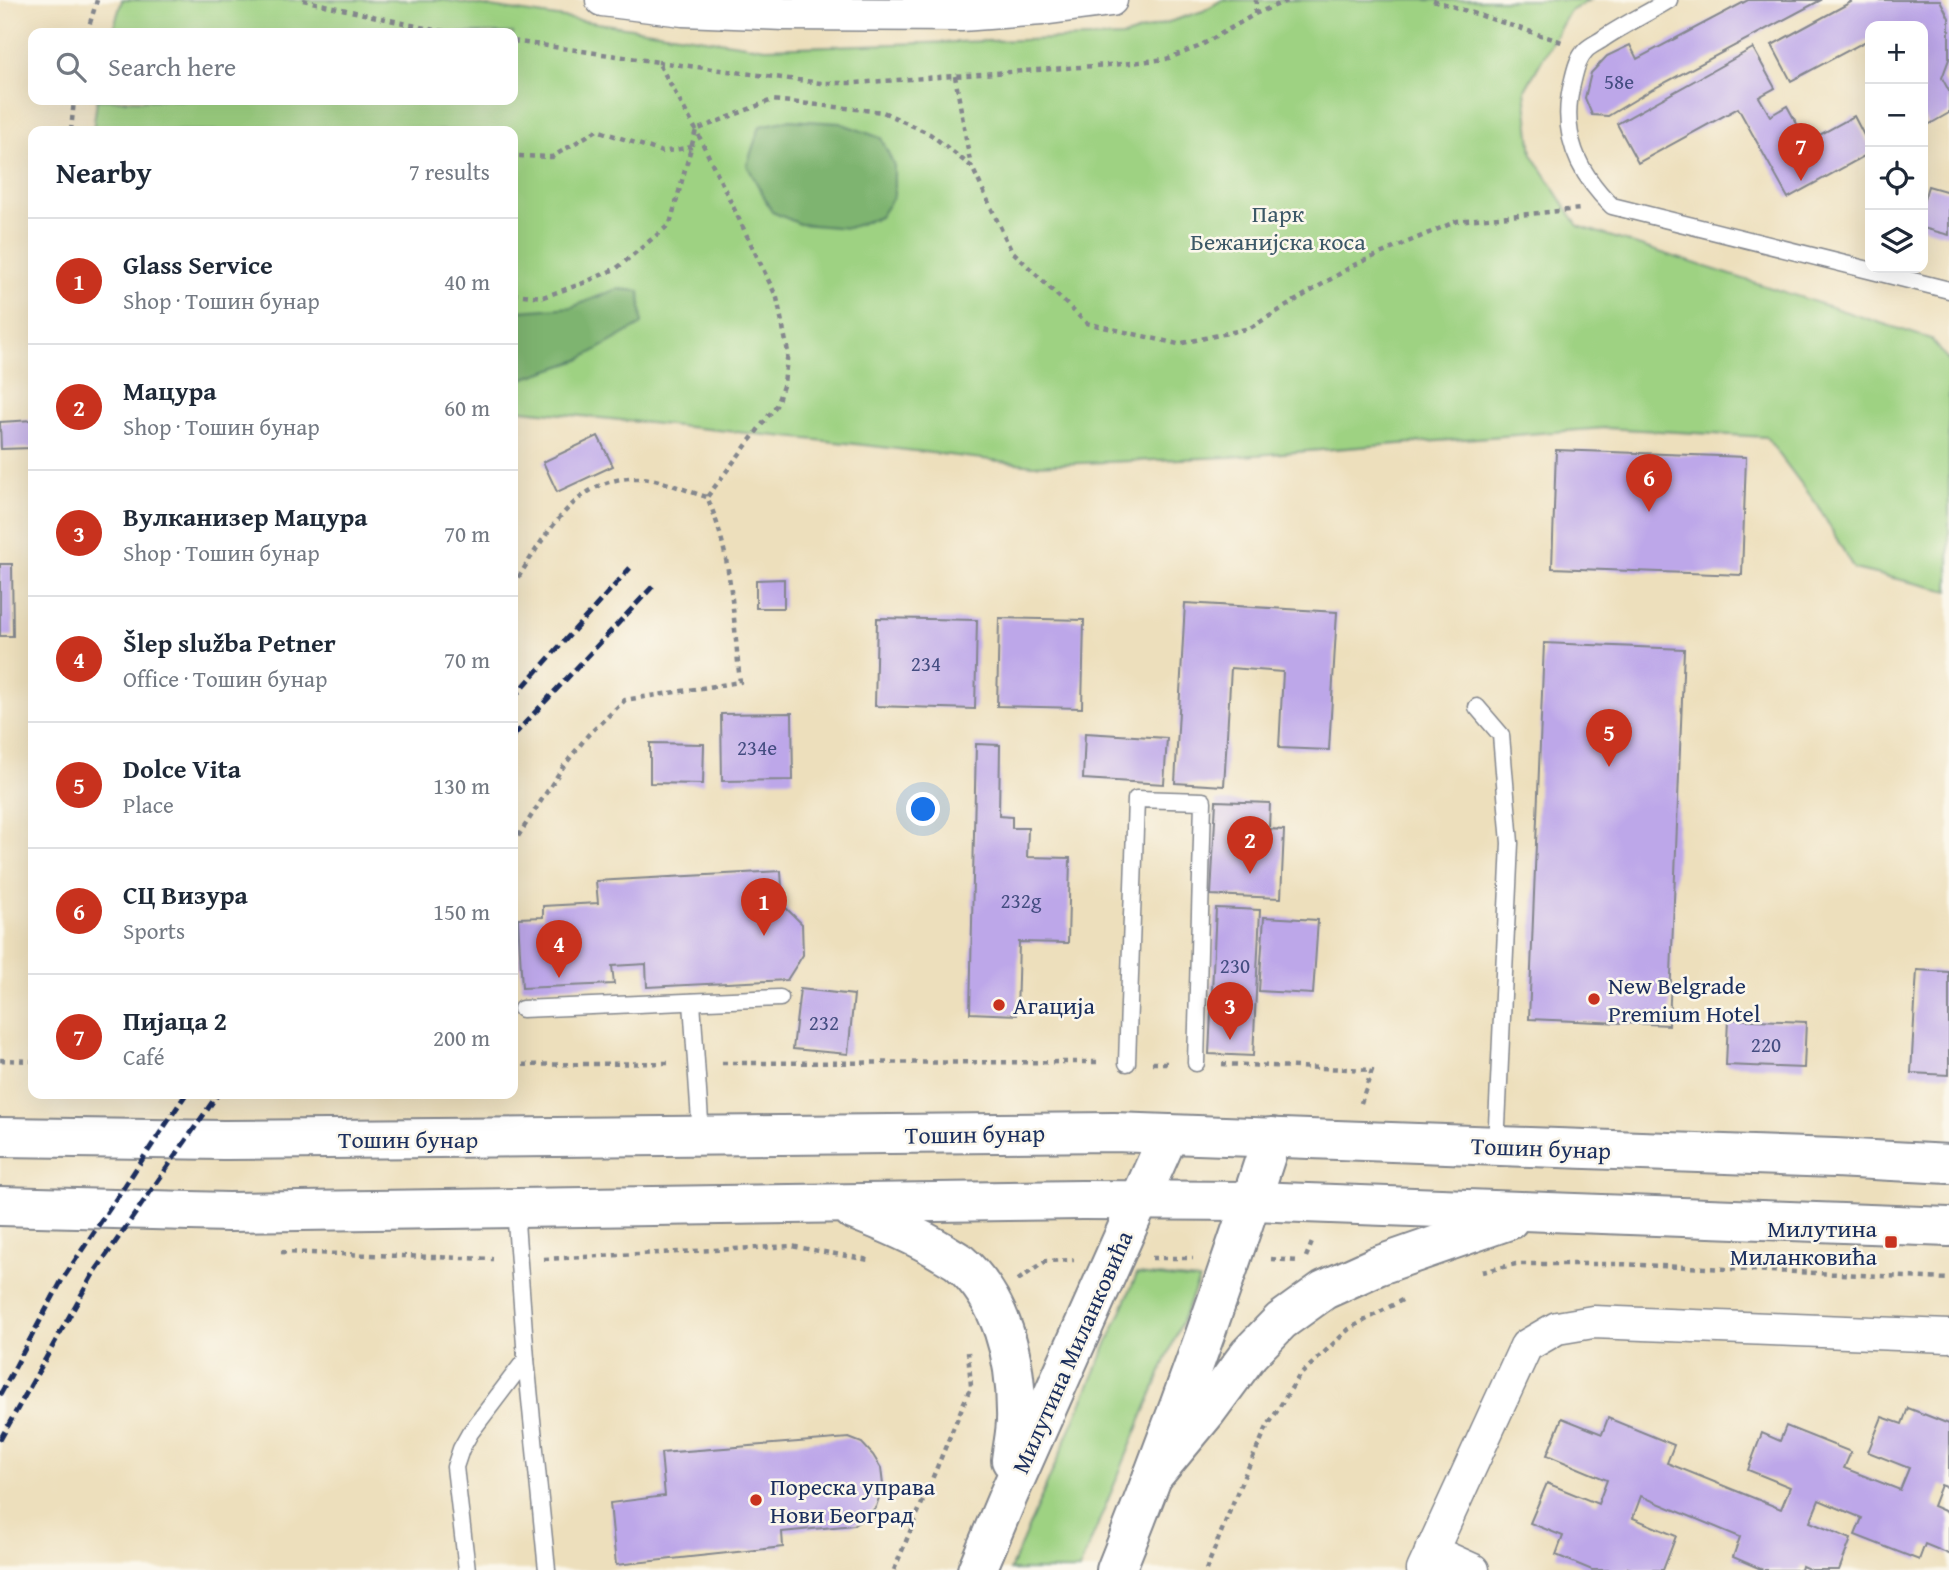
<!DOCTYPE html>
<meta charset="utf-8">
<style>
body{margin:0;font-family:"Gentium Book Plus",serif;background:#f2f2f3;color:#1f2937}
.controls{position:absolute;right:21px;top:21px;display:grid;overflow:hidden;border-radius:14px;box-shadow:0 7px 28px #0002}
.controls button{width:63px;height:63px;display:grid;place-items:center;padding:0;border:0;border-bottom:2px solid #e0e1e3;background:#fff;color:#1f2937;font:35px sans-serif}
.you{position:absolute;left:924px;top:810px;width:24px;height:24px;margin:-18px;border:5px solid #fff;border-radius:50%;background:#1a73e8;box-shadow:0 0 0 10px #1a73e833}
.badge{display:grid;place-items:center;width:46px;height:46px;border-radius:50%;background:#c8321e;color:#fff;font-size:23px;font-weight:700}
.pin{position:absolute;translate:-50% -58px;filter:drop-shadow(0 2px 4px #0008)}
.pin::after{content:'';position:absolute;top:37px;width:24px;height:21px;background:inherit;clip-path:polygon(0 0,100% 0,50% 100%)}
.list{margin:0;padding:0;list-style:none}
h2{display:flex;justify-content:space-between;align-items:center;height:91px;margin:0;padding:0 28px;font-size:30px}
h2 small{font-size:23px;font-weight:400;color:#747a83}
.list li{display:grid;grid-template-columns:46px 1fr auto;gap:21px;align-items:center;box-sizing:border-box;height:126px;padding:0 28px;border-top:2px solid #e0e1e3}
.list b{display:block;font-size:26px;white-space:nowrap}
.list p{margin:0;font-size:23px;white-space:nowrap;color:#747a83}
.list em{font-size:23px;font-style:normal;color:#747a83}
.icon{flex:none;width:38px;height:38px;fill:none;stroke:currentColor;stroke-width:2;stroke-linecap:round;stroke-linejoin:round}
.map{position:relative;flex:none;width:1949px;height:1570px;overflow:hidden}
.search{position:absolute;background:#fff;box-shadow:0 7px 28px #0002;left:28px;top:28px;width:490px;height:77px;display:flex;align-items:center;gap:18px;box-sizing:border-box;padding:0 24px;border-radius:14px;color:#747a83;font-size:26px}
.panel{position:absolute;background:#fff;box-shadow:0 7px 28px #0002;left:28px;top:126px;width:490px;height:973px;border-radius:14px}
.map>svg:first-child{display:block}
.green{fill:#9ed282;stroke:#5c8070;stroke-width:2}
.forest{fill:#7eb470;stroke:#4c7267;stroke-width:2}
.building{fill:#bda7e9}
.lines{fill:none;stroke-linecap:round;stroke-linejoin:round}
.lane-casing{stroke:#84878d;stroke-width:19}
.street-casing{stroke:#84878d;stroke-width:35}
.secondary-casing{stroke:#84878d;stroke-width:42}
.path{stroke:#84878d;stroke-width:4.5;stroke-dasharray:5 5;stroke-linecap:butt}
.lane{stroke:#fff;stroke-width:16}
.street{stroke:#fff;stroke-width:32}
.secondary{stroke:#fff;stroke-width:38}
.rail{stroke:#1b2f5e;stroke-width:5;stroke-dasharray:10 5;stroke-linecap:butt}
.poi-dot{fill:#c8321e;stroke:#fbf7ec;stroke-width:2.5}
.labels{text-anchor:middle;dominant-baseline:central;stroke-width:5;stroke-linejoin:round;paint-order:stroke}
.number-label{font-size:21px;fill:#444d81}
.park-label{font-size:24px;fill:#3c5867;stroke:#fbf7ec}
.poi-label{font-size:24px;fill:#1b2f5e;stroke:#fbf7ec;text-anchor:start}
.street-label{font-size:24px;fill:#1b2f5e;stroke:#fbf7ec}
</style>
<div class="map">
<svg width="1949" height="1570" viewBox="0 0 1949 1570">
<rect width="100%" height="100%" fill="#fbf7ec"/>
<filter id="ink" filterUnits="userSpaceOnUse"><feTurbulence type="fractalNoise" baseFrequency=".0143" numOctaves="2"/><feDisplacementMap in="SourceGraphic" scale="14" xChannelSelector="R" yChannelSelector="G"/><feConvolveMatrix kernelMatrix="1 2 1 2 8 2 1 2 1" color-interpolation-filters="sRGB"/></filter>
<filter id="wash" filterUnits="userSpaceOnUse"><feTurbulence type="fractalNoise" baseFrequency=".00686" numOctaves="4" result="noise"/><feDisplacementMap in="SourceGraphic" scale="28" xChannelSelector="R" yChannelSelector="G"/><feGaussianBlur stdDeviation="1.57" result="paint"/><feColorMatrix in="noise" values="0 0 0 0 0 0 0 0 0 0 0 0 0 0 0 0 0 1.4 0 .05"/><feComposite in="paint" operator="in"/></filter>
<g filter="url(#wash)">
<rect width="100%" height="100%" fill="#eddfbc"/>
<!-- green -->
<g class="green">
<path d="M122,0H443L765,48L1122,37L1203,11L1222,0H1590L1569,12L1525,90L1532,154L1578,226L1931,339L1949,361V591L1854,569L1818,506L1766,437L1605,428L1230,457L1033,465L855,444L513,409V131H93L97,100H513V33H112Z"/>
<path d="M1137,1274L1199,1280L1079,1570H1010Z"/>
</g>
<!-- forest -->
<g class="forest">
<path d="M789,120L840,123L881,138L894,165V196L880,217L848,228L800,224L772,212L747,165L760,126Z"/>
<path d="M617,289L640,291L642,324L579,360L522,379H513V310L520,311L572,307Z"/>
</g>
<g id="blocks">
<!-- building -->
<g class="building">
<path d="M1748,0H1821L1653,89L1608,116L1592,115L1585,98L1591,73L1607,56L1630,45L1637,59Z"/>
<path d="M1850,0H1940L1949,18V59L1942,78L1949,91V113L1928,125L1923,116V26H1870V39L1791,81L1772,45L1851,2Z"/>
<path d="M1753,48L1775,88L1759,97L1770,116L1787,106L1807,142L1854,116L1870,147V153L1788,198L1738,108L1638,163L1617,124Z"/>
<path d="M1928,186L1949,192V235L1923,228V203Z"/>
<path d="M33,420V448L1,449L0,422Z"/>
<path d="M598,436L613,466L557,492L543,462Z"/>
<path d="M1556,450L1746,457L1742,575L1552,568Z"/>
<path d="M0,564H12L13,636H0Z"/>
<path d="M784,579V608H756V580Z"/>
<path d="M1185,603L1337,612L1329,750L1279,748L1283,672L1231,668L1224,786L1175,783Z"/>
<path d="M877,618L977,620L975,709L875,706Z"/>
<path d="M999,618L1084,620L1082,708L997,706Z"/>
<path d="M1544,643L1684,649L1669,1025L1529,1019Z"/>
<path d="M792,713L793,780L722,781L721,714Z"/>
<path d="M1085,733L1167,738L1164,784L1083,779Z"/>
<path d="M650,743L704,744L703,784L650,783Z"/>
<path d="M976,744L1000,745L999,816L1012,817V828H1028L1027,857L1070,858L1068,943L1019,942L1017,1015L970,1013Z"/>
<path d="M1216,801L1270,803L1269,829L1284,830L1281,898L1211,895Z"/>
<path d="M781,871L783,905L802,924L803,955L787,980L647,987L646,964L612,966L614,984L522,988L518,918L543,917V906L598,903L596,881Z"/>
<path d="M1216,908L1260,910L1253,1056L1209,1054Z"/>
<path d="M1264,917L1318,920L1313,994L1259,991Z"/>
<path d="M1917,970L1949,972V1075L1911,1073Z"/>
<path d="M800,989L854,995L848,1054L793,1049Z"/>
<path d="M1728,1019L1806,1022L1804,1068L1726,1065Z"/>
<path d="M1908,1408L1949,1424V1488L1941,1485L1933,1506L1949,1513V1554L1925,1544L1919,1560L1855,1535L1862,1518L1819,1500L1810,1522L1851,1539L1839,1570H1811L1802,1566L1801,1570H1763L1733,1557L1740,1537L1641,1496L1633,1518L1676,1536L1663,1570H1633L1628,1568V1570H1592L1556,1555L1563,1536L1530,1523L1547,1483L1598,1504L1607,1480L1547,1455L1562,1418L1602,1434L1608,1418L1674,1445L1667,1463L1781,1509L1790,1487L1748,1470L1762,1433L1780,1441L1786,1426L1851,1452L1844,1468L1900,1490L1909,1468L1868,1452L1882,1417L1902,1424Z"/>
<path d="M849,1438L862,1443L873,1455L881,1468L883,1485L876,1507L867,1516L854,1525L782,1532L783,1547L616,1565L610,1503L665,1496L661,1453Z"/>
</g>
</g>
</g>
<g filter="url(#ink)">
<use href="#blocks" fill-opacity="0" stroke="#84878d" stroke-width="2"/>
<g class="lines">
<defs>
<g id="lane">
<path d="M1669,0C1648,13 1625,24 1604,38C1599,42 1591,45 1586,50C1577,59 1575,72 1572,84C1560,133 1577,172 1612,206L1949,290"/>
<path d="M1477,707L1501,735L1510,843L1496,1147"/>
<path d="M692,1002L701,1136"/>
<path d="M522,1009L780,998"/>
<path d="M1127,1063L1136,799L1203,801L1196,1063"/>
<path d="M515,1208L526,1359L547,1570"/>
<path d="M467,1570L455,1467L461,1449L470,1433L526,1359"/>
</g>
<g id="street">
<path d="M602,0L683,10L784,14L961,15L1042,9L1111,0"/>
<path d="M1431,1551L1473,1570"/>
<path d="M1423,1570L1526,1346L1557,1328L1593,1322L1949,1336"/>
</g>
<g id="secondary">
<path d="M0,1137L224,1140L1114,1132L1835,1158L1949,1164"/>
<path d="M0,1206L228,1212L1082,1200L1252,1201L1949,1227"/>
<path d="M853,1210C884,1222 913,1234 941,1251C946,1254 953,1258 959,1262C1002,1299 1016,1358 1016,1412C1017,1428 1013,1444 1011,1460"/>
<path d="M1153,1476L1206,1412L1249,1354L1281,1321L1324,1290L1377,1266L1509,1220"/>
<path d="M977,1570L1008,1496L1169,1134"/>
<path d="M1116,1570C1173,1428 1225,1283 1272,1137"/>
</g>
</defs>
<!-- lane casing -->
<use href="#lane" class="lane-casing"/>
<!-- street casing -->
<use href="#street" class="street-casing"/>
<!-- secondary casing -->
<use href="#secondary" class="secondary-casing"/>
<!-- path -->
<g class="path">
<path d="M303,0L429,29L461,33"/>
<path d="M1433,0L1562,42"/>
<path d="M1255,14L1256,0"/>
<path d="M87,33L97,0"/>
<path d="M513,41L658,62L696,130L777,298L788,352L784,383L776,406L707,497"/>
<path d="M658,62L821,83H855L1122,64L1166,59L1198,47L1255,14L1289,0"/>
<path d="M955,76L971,167"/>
<path d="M71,131L74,100"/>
<path d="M519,156L552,157L597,130L662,152L692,147"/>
<path d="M513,294L543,297L581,284L617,268L670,224L696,130L772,100L883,112L930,134L972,167L1011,250L1086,323L1178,344L1250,328L1354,265L1457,221L1580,209"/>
<path d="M513,586C546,534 581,465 655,480C672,484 690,492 707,497C733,555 733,620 740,682L625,700L588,735L563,767L513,844"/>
<path d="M0,1060L33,1061"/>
<path d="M722,1063L1101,1062"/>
<path d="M1152,1063H1171"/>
<path d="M1222,1064L1372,1070L1360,1106"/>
<path d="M513,1065L671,1063"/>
<path d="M281,1252L493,1259"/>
<path d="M1306,1257L1313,1240"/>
<path d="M1152,1258H1193"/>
<path d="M544,1259L791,1246L869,1260"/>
<path d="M1271,1259L1298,1261"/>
<path d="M1482,1272L1516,1264H1618L1949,1279"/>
<path d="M1018,1280L1046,1261L1074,1260"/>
<path d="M894,1570L971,1386L968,1352"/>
<path d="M1206,1570L1241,1483L1267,1427L1299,1376L1349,1329L1402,1300"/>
</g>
<!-- lane -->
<use href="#lane" class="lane"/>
<!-- street -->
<use href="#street" class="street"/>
<!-- secondary -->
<use href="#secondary" class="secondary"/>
<!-- rail -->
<g class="rail">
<path d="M513,698L631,567"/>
<path d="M513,736L654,585"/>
<path d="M0,1395L62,1280L186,1094"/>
<path d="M0,1440L92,1276L218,1094"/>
</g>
</g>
</g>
<!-- markers -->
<g class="poi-dot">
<circle cx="1594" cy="999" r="7"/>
<circle cx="999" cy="1005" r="7"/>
<rect x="1884" y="1235" width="14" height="14" rx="3.5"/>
<circle cx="756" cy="1500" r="7"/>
</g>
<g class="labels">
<!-- number labels -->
<g class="number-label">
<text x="1619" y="81">58e</text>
<text x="926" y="663">234</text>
<text x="757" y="747">234e</text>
<text x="1021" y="900">232g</text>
<text x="1235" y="965">230</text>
<text x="824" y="1022">232</text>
<text x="1766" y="1044">220</text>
</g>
<!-- park labels -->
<g class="park-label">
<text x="1278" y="213">Парк<tspan x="1278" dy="28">Бежанијска коса</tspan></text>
</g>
<!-- poi labels -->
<g class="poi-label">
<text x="1608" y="985">New Belgrade<tspan x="1608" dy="28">Premium Hotel</tspan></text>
<text x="1013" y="1005">Агација</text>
<text x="1877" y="1228" text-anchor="end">Милутина<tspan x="1877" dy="28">Миланковића</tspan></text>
<text x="770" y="1486">Пореска управа<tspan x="770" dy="28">Нови Београд</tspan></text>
</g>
<!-- street labels -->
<g class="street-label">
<text transform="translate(975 1134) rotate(-1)">Тошин бунар</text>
<text x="408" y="1139">Тошин бунар</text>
<text transform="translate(1541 1148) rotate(2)">Тошин бунар</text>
<text transform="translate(1072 1352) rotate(-66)">Милутина Миланковића</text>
</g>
</g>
</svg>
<div class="controls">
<button>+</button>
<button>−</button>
<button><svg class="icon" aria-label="locate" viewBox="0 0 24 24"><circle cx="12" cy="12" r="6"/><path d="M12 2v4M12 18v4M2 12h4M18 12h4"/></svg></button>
<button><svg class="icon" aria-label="layers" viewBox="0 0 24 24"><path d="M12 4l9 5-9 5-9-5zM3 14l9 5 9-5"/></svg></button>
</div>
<div class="you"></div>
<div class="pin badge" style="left:764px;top:936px">1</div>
<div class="pin badge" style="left:1250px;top:874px">2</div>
<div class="pin badge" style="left:1230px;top:1040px">3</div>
<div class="pin badge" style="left:559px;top:978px">4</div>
<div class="pin badge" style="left:1609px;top:767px">5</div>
<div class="pin badge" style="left:1649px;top:512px">6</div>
<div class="pin badge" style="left:1801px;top:181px">7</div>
<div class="search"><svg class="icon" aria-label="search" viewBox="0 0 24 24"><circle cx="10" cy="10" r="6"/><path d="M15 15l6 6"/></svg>Search here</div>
<section class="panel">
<h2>Nearby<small>7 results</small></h2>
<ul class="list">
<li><span class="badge">1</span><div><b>Glass Service</b><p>Shop · Тошин бунар</p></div><em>40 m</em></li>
<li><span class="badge">2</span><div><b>Мацура</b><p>Shop · Тошин бунар</p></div><em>60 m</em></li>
<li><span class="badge">3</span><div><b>Вулканизер Мацура</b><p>Shop · Тошин бунар</p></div><em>70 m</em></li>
<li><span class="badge">4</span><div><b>Šlep služba Petner</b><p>Office · Тошин бунар</p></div><em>70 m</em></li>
<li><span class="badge">5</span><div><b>Dolce Vita</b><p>Place</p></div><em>130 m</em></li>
<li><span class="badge">6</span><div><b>СЦ Визура</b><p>Sports</p></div><em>150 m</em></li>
<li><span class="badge">7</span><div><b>Пијаца 2</b><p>Café</p></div><em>200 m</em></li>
</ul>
</section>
</div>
